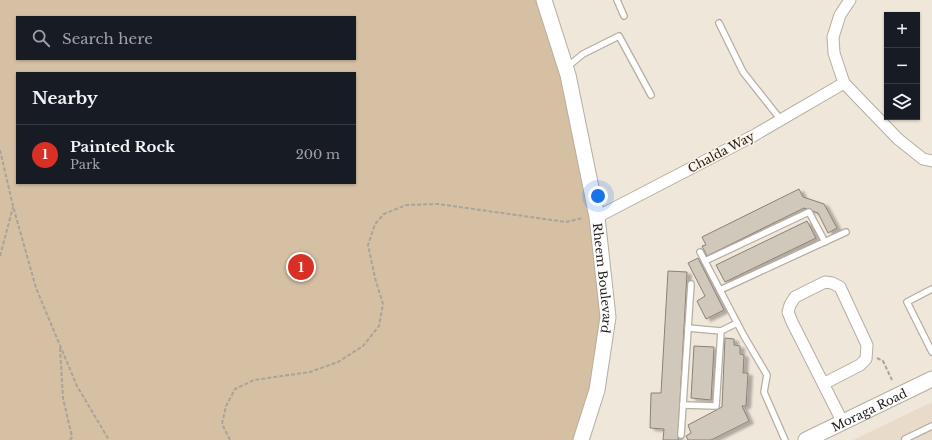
<!DOCTYPE html>
<meta charset="utf-8">
<style>
body{margin:0;font-family:"Libre Baskerville",serif;background:#20242c;color:#f1f3f6}
.controls{position:absolute;right:12px;top:12px;display:grid;overflow:hidden;border-radius:0px;box-shadow:0 1px 3px #0004}
.controls button{width:36px;height:36px;display:grid;place-items:center;padding:0;border:0;border-bottom:1px solid #363941;background:#171b24;color:#f1f3f6;font:20px sans-serif}
.you{position:absolute;left:598px;top:196px;width:14px;height:14px;margin:-10px;border:3px solid #fff;border-radius:50%;background:#1a73e8;box-shadow:0 0 0 6px #1a73e833}
.badge{display:grid;place-items:center;width:26px;height:26px;border-radius:50%;background:#d93025;color:#fff;font-size:13px;font-weight:700}
.pin{position:absolute;translate:-50% -50%;border:2px solid #fff;box-shadow:0 1px 4px #0006}
.list{margin:0;padding:0;list-style:none}
h2{display:flex;justify-content:space-between;align-items:center;height:52px;margin:0;padding:0 16px;font-size:17px}
h2 small{font-size:13px;font-weight:400;color:#9ea1a6}
.list li{display:grid;grid-template-columns:26px 1fr auto;gap:12px;align-items:center;box-sizing:border-box;height:60px;padding:0 16px;border-top:1px solid #363941}
.list b{display:block;font-size:15px;white-space:nowrap}
.list p{margin:0;font-size:13px;white-space:nowrap;color:#9ea1a6}
.list em{font-size:13px;font-style:normal;color:#9ea1a6}
.icon{flex:none;width:22px;height:22px;fill:none;stroke:currentColor;stroke-width:2;stroke-linecap:round;stroke-linejoin:round}
.map{position:relative;flex:none;width:932px;height:440px;overflow:hidden}
.search{position:absolute;background:#171b24;box-shadow:0 1px 3px #0004;left:16px;top:16px;width:340px;height:44px;display:flex;align-items:center;gap:10px;box-sizing:border-box;padding:0 14px;border-radius:0px;color:#9ea1a6;font-size:15px}
.panel{position:absolute;background:#171b24;box-shadow:0 1px 3px #0004;left:16px;top:72px;width:340px;height:112px;border-radius:0px}
.map>svg:first-child{display:block}
.built{fill:#e9dbc9}
.green{fill:#d6c0a3;fill-rule:evenodd}
.building{fill:#d1c8bc;stroke:#8a8177;filter:url(#shadow)}
.lines{fill:none;stroke-linecap:round;stroke-linejoin:round}
.lane-casing{stroke:#b6aea2;stroke-width:8}
.street-casing{stroke:#b6aea2;stroke-width:13}
.secondary-casing{stroke:#b6aea2;stroke-width:17}
.path{stroke:#aaa399;stroke-width:2;stroke-dasharray:4 2;stroke-linecap:butt}
.lane{stroke:#fff;stroke-width:5.5}
.street{stroke:#fff;stroke-width:11}
.secondary{stroke:#fff;stroke-width:15}
.labels{text-anchor:middle;dominant-baseline:central;stroke-width:3;stroke-linejoin:round;paint-order:stroke}
.street-label{font-size:12px;fill:#201d18;stroke:#fdf4e8}
</style>
<div class="map">
<svg width="932" height="440" viewBox="0 0 932 440">
<defs>
<filter id="shadow"><feDropShadow dx="4.5" dy="2.5" stdDeviation="1" flood-color="#0004"/></filter>
</defs>
<rect width="100%" height="100%" fill="#f0e7db"/>
<!-- built -->
<path class="built" d="M932,402V440H853L880,427Z"/>
<!-- green -->
<path class="green" d="M0,0H544L566,67L608,317L581,440H0ZM17,17H355V59H17ZM17,73H355V183H17Z"/>
<!-- building -->
<g class="building">
<path d="M799,189L803,197L824,204L837,228L828,233L818,213L804,208L707,256L702,246L706,245L702,237Z"/>
<path d="M807,221L816,238L725,282L716,265Z"/>
<path d="M698,258L724,310L706,319L697,301L705,296L688,263Z"/>
<path d="M668,271L687,272L678,438L679,440H663L664,429L650,428L651,393H661Z"/>
<path d="M725,338L734,339V345L740,346V354L744,355L743,373H748L746,406H742L749,421L711,440H688L686,436L691,433L688,425L722,407Z"/>
<path d="M694,346L714,347L711,400L691,398Z"/>
</g>
<g class="lines">
<defs>
<g id="lane">
<path d="M617,0L624,16"/>
<path d="M719,23L743,72L781,120"/>
<path d="M567,67L583,54L619,36L651,95"/>
<path d="M700,252L744,336L767,375L764,392L785,440"/>
<path d="M705,261L809,212L825,242"/>
<path d="M932,289L907,302L932,352"/>
<path d="M720,290L846,232"/>
<path d="M721,331L737,323"/>
<path d="M683,405L716,406L721,331L688,328"/>
<path d="M681,435L691,284"/>
<path d="M906,440L905,439L932,426"/>
</g>
<g id="street">
<path d="M850,0L840,15L833,37L834,53L844,83L898,139L923,159L932,161"/>
<path d="M597,217L753,136L844,83"/>
<path d="M823,384L860,365L866,359L867,345L840,287L832,283L825,282L795,297L790,305L788,312L792,322L837,411L843,423"/>
</g>
<g id="secondary">
<path id="s1" d="M544,0L568,75L597,217L608,317L597,390L581,440"/>
<path id="s2" d="M806,440L932,379"/>
</g>
</defs>
<!-- lane casing -->
<use href="#lane" class="lane-casing"/>
<!-- street casing -->
<use href="#street" class="street-casing"/>
<!-- secondary casing -->
<use href="#secondary" class="secondary-casing"/>
<!-- path -->
<g class="path">
<path d="M0,150L13,206L36,288L77,386L109,440"/>
<path d="M0,256L13,207"/>
<path d="M60,348L63,398L72,437L70,440"/>
<path d="M877,358L883,361L892,380"/>
<path d="M230,440L222,424L226,406L235,389L254,380L310,372L338,362L363,346L379,326L383,304L375,278L368,245L375,224L384,214L406,205L438,204L566,222L583,218"/>
</g>
<!-- lane -->
<use href="#lane" class="lane"/>
<!-- street -->
<use href="#street" class="street"/>
<!-- secondary -->
<use href="#secondary" class="secondary"/>
</g>
<g class="labels">
<!-- street labels -->
<g class="street-label">
<text transform="translate(721 152) rotate(-28)">Chalda Way</text>
<text stroke="none"><textPath href="#s1" startOffset="285">Rheem Boulevard</textPath></text>
<text stroke="none"><textPath href="#s2" startOffset="70">Moraga Road</textPath></text>
</g>
</g>
</svg>
<div class="controls">
<button>+</button>
<button>−</button>
<button><svg class="icon" aria-label="layers" viewBox="0 0 24 24"><path d="M12 4l9 5-9 5-9-5zM3 14l9 5 9-5"/></svg></button>
</div>
<div class="you"></div>
<div class="pin badge" style="left:301px;top:267px">1</div>
<div class="search"><svg class="icon" aria-label="search" viewBox="0 0 24 24"><circle cx="10" cy="10" r="6"/><path d="M15 15l6 6"/></svg>Search here</div>
<section class="panel">
<h2>Nearby<small></small></h2>
<ul class="list">
<li><span class="badge">1</span><div><b>Painted Rock</b><p>Park</p></div><em>200 m</em></li>
</ul>
</section>
</div>
